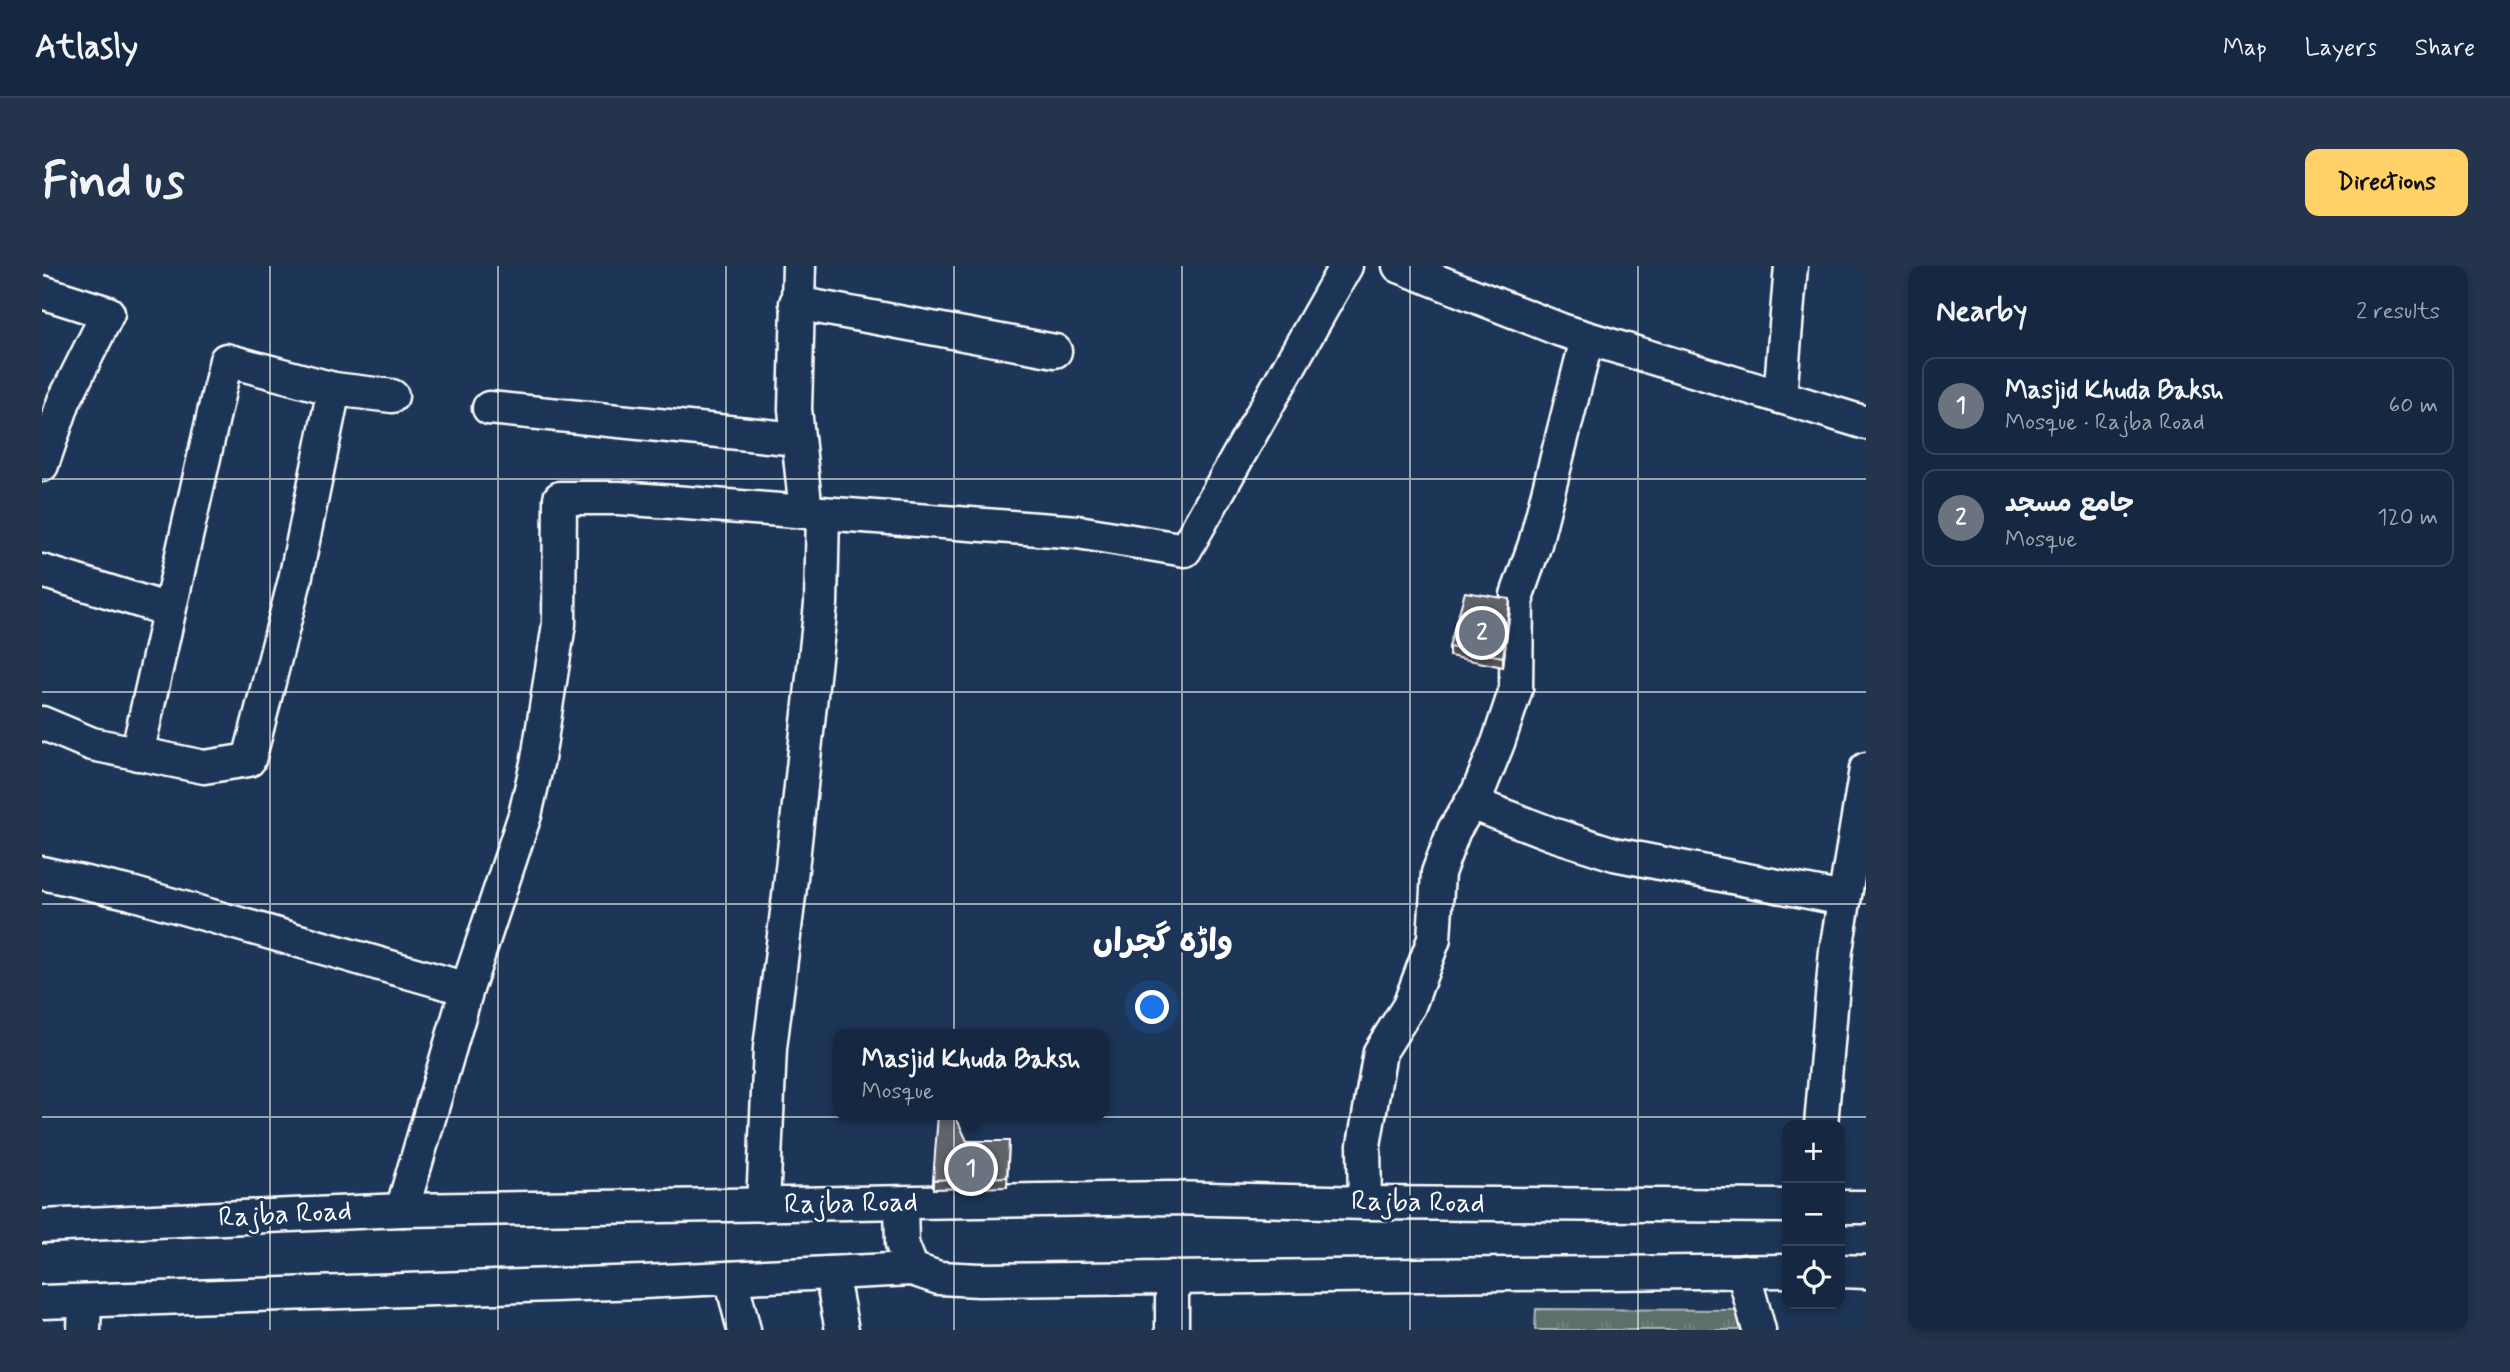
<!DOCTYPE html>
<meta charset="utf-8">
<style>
body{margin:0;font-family:Mynerve,"Playpen Sans Arabic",sans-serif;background:#23344c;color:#f1f3f6}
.controls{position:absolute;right:21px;bottom:21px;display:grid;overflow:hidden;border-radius:14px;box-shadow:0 4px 10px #0003}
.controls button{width:63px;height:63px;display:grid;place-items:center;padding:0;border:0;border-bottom:2px solid #35445a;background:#162841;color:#f1f3f6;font:35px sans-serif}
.you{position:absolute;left:1111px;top:742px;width:24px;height:24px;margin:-18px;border:5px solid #fff;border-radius:50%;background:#1a73e8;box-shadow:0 0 0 10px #1a73e833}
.badge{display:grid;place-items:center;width:46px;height:46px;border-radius:50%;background:#ffd166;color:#fff;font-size:23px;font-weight:700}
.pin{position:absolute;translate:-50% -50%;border:4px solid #fff;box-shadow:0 2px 7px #0006}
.popup{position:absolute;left:791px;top:763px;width:276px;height:91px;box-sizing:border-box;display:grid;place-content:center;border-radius:14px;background:#162841;filter:drop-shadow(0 2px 5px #0005);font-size:23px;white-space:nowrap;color:#9ea6b1}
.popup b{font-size:26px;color:#f1f3f6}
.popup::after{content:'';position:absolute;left:50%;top:100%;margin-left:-14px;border:14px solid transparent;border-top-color:#162841}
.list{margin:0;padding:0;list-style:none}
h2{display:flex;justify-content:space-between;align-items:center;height:91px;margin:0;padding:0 28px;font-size:30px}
h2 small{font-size:23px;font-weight:400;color:#9ea6b1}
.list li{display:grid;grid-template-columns:46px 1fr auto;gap:21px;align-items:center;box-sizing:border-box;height:98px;margin:0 14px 14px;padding:0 14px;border:2px solid #35445a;border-radius:14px}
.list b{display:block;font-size:26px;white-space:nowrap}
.list p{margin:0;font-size:23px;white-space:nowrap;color:#9ea6b1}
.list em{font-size:23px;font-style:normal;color:#9ea6b1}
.icon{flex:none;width:38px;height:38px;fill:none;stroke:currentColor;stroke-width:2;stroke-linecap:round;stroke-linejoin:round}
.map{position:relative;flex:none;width:1824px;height:1064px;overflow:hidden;border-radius:14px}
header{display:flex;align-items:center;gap:42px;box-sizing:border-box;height:98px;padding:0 35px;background:#162841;border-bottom:2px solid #35445a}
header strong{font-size:33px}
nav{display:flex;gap:38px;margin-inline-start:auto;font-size:24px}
.intro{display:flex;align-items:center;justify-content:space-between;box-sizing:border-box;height:168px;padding:0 42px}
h1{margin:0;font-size:49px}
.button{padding:18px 32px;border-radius:14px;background:#ffd166;color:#111;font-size:24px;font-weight:700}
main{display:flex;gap:42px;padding:0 42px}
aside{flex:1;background:#162841;border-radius:14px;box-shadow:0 4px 10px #0003}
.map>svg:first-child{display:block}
.grass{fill:url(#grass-tufts);stroke:#aeb8b6;stroke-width:2}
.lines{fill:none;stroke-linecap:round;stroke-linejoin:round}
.minor-casing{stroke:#fff;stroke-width:37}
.minor{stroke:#1d3557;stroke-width:32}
.wall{fill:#53555b;stroke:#fff;stroke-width:2}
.shaded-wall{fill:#43454a;stroke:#fff;stroke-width:2}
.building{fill:#60636a;stroke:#fff;stroke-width:2}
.grid{fill:none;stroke:#fff;stroke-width:2;stroke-opacity:0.55}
.labels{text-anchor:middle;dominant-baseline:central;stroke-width:6;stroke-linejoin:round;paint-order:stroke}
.street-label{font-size:28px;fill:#fff;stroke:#1d3557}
.quarter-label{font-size:32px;font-weight:bold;fill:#fff;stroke:#1d3557}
</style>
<header>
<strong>Atlasly</strong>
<nav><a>Map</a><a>Layers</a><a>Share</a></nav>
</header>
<div class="intro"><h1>Find us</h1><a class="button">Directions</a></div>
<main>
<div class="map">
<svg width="1824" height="1064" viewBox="0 0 1824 1064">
<defs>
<pattern id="grass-tufts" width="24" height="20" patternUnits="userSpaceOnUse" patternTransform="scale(1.75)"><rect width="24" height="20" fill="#5d706c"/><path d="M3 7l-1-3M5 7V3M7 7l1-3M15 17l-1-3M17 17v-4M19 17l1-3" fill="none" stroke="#758582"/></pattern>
</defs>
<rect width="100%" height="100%" fill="#1d3557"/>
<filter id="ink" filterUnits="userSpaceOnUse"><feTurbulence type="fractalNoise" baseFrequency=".0143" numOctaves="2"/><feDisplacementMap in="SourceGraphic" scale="14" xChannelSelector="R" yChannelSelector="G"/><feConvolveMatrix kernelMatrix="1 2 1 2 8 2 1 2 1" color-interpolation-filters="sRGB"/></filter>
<g filter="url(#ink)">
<!-- grass -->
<path class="grass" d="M1494,1043L1698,1044L1704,1064H1493Z"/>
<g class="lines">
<defs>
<g id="minor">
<path d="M757,0L753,143L764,246"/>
<path d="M1357,0L1519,64L1824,157"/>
<path d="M0,26L66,47L22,135L0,199"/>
<path d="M754,37L1013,85"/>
<path d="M1738,131L1749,0"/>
<path d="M447,142L756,173"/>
<path d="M0,305L127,344"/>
<path d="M0,457L50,478L162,501L207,494L253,314L292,123L350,130"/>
<path d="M95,488L184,94L292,123"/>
<path d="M1429,537L1510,568L1572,588L1802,633"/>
<path d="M0,607L89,627L425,723L360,944"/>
<path d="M425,723L483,549L496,493L517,358L518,232H577L1036,266L1143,284L1304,0"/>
<path d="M1779,859L1794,684L1824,503"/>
<path d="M1323,937L1322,879L1338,786L1367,740L1392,673L1396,607L1412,564L1436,526L1456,477L1474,423L1475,329L1493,278L1545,73"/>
<path d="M859,938L860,978L870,1003L897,1012L937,1014L1745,1005"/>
<path d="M721,939L728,782L747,630L779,338L781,247"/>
<path d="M1798,941H1824"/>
<path d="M0,960L360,944L1128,932L1323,937L1745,940"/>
<path d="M1701,1005L1717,1064"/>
<path d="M1798,1005L1824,1006"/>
<path d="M789,1007L800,1064"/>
<path d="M1130,1011V1064"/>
<path d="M689,1012L702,1064"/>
<path d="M0,1036L601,1016L870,1003"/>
<path d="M42,1064L43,1035"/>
</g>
</defs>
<!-- minor casing -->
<use href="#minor" class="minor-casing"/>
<!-- minor -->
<use href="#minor" class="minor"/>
</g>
<!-- wall -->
<g class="wall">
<path d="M1468,343L1461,401L1407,390V381Z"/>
<path d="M925,875H967L965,921L891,923V914Z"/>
</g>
<!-- shaded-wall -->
<path class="shaded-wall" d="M1468,333V343L1461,401V391Z"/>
<!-- building -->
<g class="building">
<path d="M1423,326L1468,333L1461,391L1407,381Z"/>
<path d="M896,849H913L925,875H967L965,911L891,914Z"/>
</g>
</g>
<!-- grid -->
<path class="grid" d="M228,0V1064M456,0V1064M684,0V1064M912,0V1064M1140,0V1064M1368,0V1064M1596,0V1064M0,213H1824M0,426H1824M0,638H1824M0,851H1824"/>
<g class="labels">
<!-- street labels -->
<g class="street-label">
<text transform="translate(1376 937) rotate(1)">Rajba Road</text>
<text transform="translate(809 938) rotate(-1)">Rajba Road</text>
<text transform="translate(243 949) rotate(-3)">Rajba Road</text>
</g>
<!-- quarter labels -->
<g class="quarter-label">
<text x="1121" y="676">واڑہ گجراں</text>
</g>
</g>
</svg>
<div class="controls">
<button>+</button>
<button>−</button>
<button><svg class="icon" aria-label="locate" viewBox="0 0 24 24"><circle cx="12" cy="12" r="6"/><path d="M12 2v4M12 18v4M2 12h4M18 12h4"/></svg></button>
</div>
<div class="you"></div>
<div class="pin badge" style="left:929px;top:903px;background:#6b7280">1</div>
<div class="popup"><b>Masjid Khuda Baksh</b>Mosque</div>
<div class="pin badge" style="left:1440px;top:367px;background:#6b7280">2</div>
</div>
<aside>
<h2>Nearby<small>2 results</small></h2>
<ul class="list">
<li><span class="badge" style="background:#6b7280">1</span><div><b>Masjid Khuda Baksh</b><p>Mosque · Rajba Road</p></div><em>60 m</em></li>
<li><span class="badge" style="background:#6b7280">2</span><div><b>جامع مسجد</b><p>Mosque</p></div><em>120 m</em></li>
</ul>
</aside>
</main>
